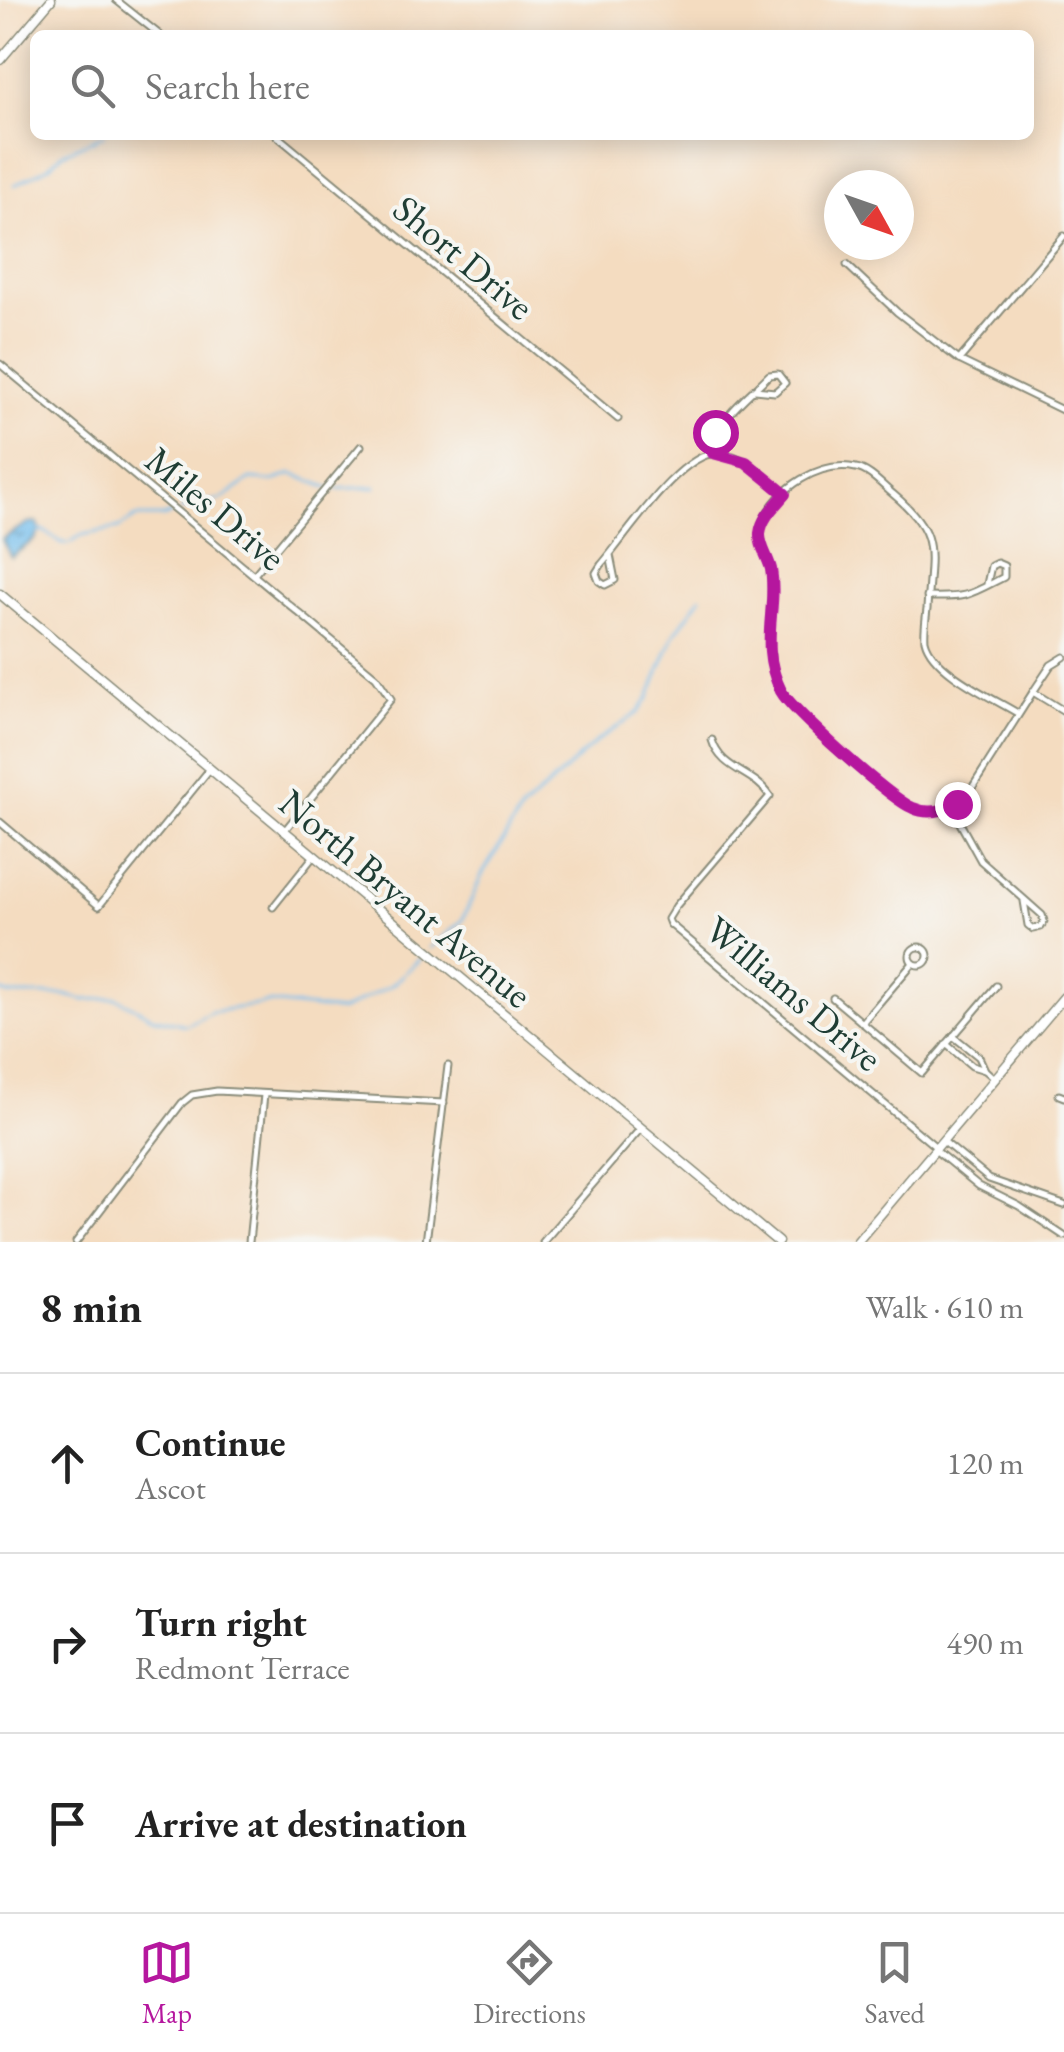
<!DOCTYPE html>
<meta charset="utf-8">
<style>
body{margin:0;font-family:"EB Garamond",serif;background:#f2f2f2;color:#222}
.compass{position:absolute;left:824px;top:170px;width:90px;height:90px;border-radius:50%;background:#fff;box-shadow:0 5px 25px #0003;rotate:130deg}
.stop{position:absolute;width:30px;height:30px;margin:-22px;border:8px solid #b5179e;border-radius:50%;background:#fff}
.stop.end{background:#b5179e;border-color:#fff;box-shadow:0 2px 10px #0008}
.list{margin:0;padding:0;list-style:none}
h2{display:flex;justify-content:space-between;align-items:center;height:130px;margin:0;padding:0 40px;font-size:42px}
h2 small{font-size:32px;font-weight:400;color:#767676}
.list li{display:grid;grid-template-columns:65px 1fr auto;gap:30px;align-items:center;box-sizing:border-box;height:180px;padding:0 40px;border-top:2px solid #e0e0e0}
.list b{display:block;font-size:38px;white-space:nowrap}
.list p{margin:0;font-size:32px;white-space:nowrap;color:#767676}
.list em{font-size:32px;font-style:normal;color:#767676}
.icon{flex:none;width:55px;height:55px;fill:none;stroke:currentColor;stroke-width:2;stroke-linecap:round;stroke-linejoin:round}
.map{position:relative;flex:none;width:1064px;height:1242px;overflow:hidden}
.search{position:absolute;background:#fff;box-shadow:0 5px 25px #0003;left:30px;right:30px;top:30px;height:110px;display:flex;align-items:center;gap:25px;box-sizing:border-box;padding:0 35px;border-radius:15px;color:#767676;font-size:38px}
.sheet{height:670px;background:#fff}
nav{display:flex;justify-content:space-around;align-items:center;box-sizing:border-box;height:140px;border-top:2px solid #e0e0e0;background:#fff;font-size:28px;color:#767676}
nav a{display:grid;justify-items:center;gap:5px}
nav .on{color:#b5179e}
.map>svg:first-child{display:block}
.water{fill:url(#water-ripples);stroke:#4a7e91;stroke-width:2.5}
.lines{fill:none;stroke-linecap:round;stroke-linejoin:round}
.stream{stroke:#76bfee;stroke-width:2.5}
.minor-casing{stroke:#8a8c7a;stroke-width:9}
.tertiary-casing{stroke:#8a8c7a;stroke-width:11}
.minor{stroke:#fff;stroke-width:5}
.tertiary{stroke:#fff;stroke-width:8}
.route{stroke:#b5179e;stroke-width:12}
.labels{text-anchor:middle;dominant-baseline:central;stroke-width:8;stroke-linejoin:round;paint-order:stroke}
.street-label{font-size:38px;fill:#1f3d34;stroke:#f6f6f2}
</style>
<div class="map">
<svg width="1064" height="1242" viewBox="0 0 1064 1242">
<defs>
<pattern id="water-ripples" width="26" height="14" patternUnits="userSpaceOnUse" patternTransform="scale(2.5)"><rect width="26" height="14" fill="#76bfee"/><path d="M2 4q2-2 4 0t4 0M15 11q2-2 4 0t4 0" fill="none" stroke="#609cc2"/></pattern>
</defs>
<rect width="100%" height="100%" fill="#f6f6f2"/>
<filter id="ink" filterUnits="userSpaceOnUse"><feTurbulence type="fractalNoise" baseFrequency=".01" numOctaves="2"/><feDisplacementMap in="SourceGraphic" scale="20" xChannelSelector="R" yChannelSelector="G"/><feConvolveMatrix kernelMatrix="1 2 1 2 8 2 1 2 1" color-interpolation-filters="sRGB"/></filter>
<filter id="wash" filterUnits="userSpaceOnUse"><feTurbulence type="fractalNoise" baseFrequency=".0048" numOctaves="4" result="noise"/><feDisplacementMap in="SourceGraphic" scale="40" xChannelSelector="R" yChannelSelector="G"/><feGaussianBlur stdDeviation="2.25" result="paint"/><feColorMatrix in="noise" values="0 0 0 0 0 0 0 0 0 0 0 0 0 0 0 0 0 1.4 0 .05"/><feComposite in="paint" operator="in"/></filter>
<g filter="url(#wash)">
<rect width="100%" height="100%" fill="#f4dcc0"/>
<!-- water -->
<path class="water" d="M28,523H37L40,530L35,539L11,557L2,539Z"/>
<g class="lines">
<!-- stream -->
<g class="stream">
<path d="M15,185L50,166L63,153L104,135"/>
<path d="M181,510L202,502L220,500L251,479L273,481L292,474L332,489L376,487"/>
<path d="M37,532L44,531L62,543H69L82,535L119,528L136,517H164L173,513"/>
<path d="M430,948L462,921L482,875L521,811L597,741L639,712L649,697L674,635L701,597"/>
<path d="M0,991L10,995H65L84,1000L117,998L152,1017L186,1025L211,1012L269,1003L341,1011L392,985L425,954"/>
</g>
</g>
</g>
<g filter="url(#ink)">
<g class="lines">
<defs>
<g id="minor">
<path d="M116,0L160,35"/>
<path d="M276,135L618,419"/>
<path d="M847,265L897,312L959,360L1064,411"/>
<path d="M959,360L1064,236"/>
<path d="M0,364L376,677L391,699L285,830"/>
<path d="M713,453C714,420 747,398 769,375L778,374L785,383L775,392L755,390"/>
<path d="M610,555L615,580L605,585L599,581L596,573L601,565C625,538 681,450 719,453C746,455 765,478 785,495"/>
<path d="M254,575L361,446"/>
<path d="M927,597C969,598 969,595 1004,577V566L997,563L991,566L987,584"/>
<path d="M1033,692L1051,665L1064,657"/>
<path d="M1019,714C993,698 932,671 925,640C924,631 926,618 927,609C930,551 941,534 893,494C883,486 869,470 856,468C820,460 778,488 763,521C754,540 769,554 771,572C775,614 760,651 782,692C794,715 896,805 920,811C941,816 960,805 972,788L1033,692L1064,711"/>
<path d="M712,740C721,771 754,771 770,796L676,906L668,919L670,924L937,1148"/>
<path d="M951,807L981,861L1042,915L1044,921L1041,927L1033,929L1028,925L1024,901"/>
<path d="M0,822L99,906L209,770"/>
<path d="M273,907L313,857"/>
<circle cx="919" cy="956" r="9"/>
<path d="M833,998L922,1073L996,986"/>
<path d="M862,1023L913,963"/>
<path d="M953,1036L979,1057L985,1070"/>
<path d="M946,1044L972,1066L985,1070L995,1079"/>
<path d="M1059,1095L1064,1097"/>
<path d="M943,1141L989,1179L1064,1205"/>
<path d="M935,1150L979,1186L1019,1206L1064,1236"/>
<path d="M76,1242L182,1103L192,1095L217,1091L444,1103"/>
<path d="M249,1242L264,1095"/>
<path d="M426,1242L448,1066"/>
<path d="M543,1242L641,1128"/>
</g>
<g id="tertiary">
<path d="M0,60L51,0"/>
<path d="M0,594L778,1242"/>
<path d="M857,1242L1064,997"/>
</g>
</defs>
<!-- minor casing -->
<use href="#minor" class="minor-casing"/>
<!-- tertiary casing -->
<use href="#tertiary" class="tertiary-casing"/>
<!-- minor -->
<use href="#minor" class="minor"/>
<!-- tertiary -->
<use href="#tertiary" class="tertiary"/>
</g>
</g>
<g class="lines" filter="url(#ink)">
<!-- route -->
<path class="route" d="M715,432L713,453L746,462L785,494C775,506 762,517 760,533C759,545 768,557 771,569C778,611 758,644 781,691C792,711 892,800 913,808C928,815 943,811 957,804"/>
</g>
<g class="labels">
<!-- street labels -->
<g class="street-label">
<text transform="translate(464 257) rotate(40)">Short Drive</text>
<text transform="translate(216 508) rotate(40)">Miles Drive</text>
<text transform="translate(406 898) rotate(40)">North Bryant Avenue</text>
<text transform="translate(794 993) rotate(40)">Williams Drive</text>
</g>
</g>
</svg>
<svg class="compass" viewBox="-18 -18 36 36"><path d="M0-13l5 13h-10z" fill="#e53935"/><path d="M0 13l5-13h-10z" fill="#767676"/></svg>
<div class="stop" style="left:715px;top:432px"></div>
<div class="stop end" style="left:957px;top:804px"></div>
<div class="search"><svg class="icon" aria-label="search" viewBox="0 0 24 24"><circle cx="10" cy="10" r="6"/><path d="M15 15l6 6"/></svg>Search here</div>
</div>
<section class="sheet">
<h2>8 min<small>Walk · 610 m</small></h2>
<ul class="list">
<li><svg class="icon" aria-label="ahead" viewBox="0 0 24 24"><path d="M12 20V5M6 11l6-6 6 6"/></svg><div><b>Continue</b><p>Ascot</p></div><em>120 m</em></li>
<li><svg class="icon" aria-label="right" viewBox="0 0 24 24"><path d="M7 20v-9h11M14 6l5 5-5 5"/></svg><div><b>Turn right</b><p>Redmont Terrace</p></div><em>490 m</em></li>
<li><svg class="icon" aria-label="arrive" viewBox="0 0 24 24"><path d="M6 21V4h12l-3 4 3 4H6"/></svg><div><b>Arrive at destination</b></div></li>
</ul>
</section>
<nav>
<a class="on"><svg class="icon" aria-label="map" viewBox="0 0 24 24"><path d="M3 6l6-2 6 2 6-2v14l-6 2-6-2-6 2zM9 4v14M15 6v14"/></svg>Map</a>
<a><svg class="icon" aria-label="directions" viewBox="0 0 24 24"><path d="M12 3l9 9-9 9-9-9zM9 14v-3h6M13 9l2 2-2 2"/></svg>Directions</a>
<a><svg class="icon" aria-label="saved" viewBox="0 0 24 24"><path d="M7 4h10v16l-5-4-5 4z"/></svg>Saved</a>
</nav>
